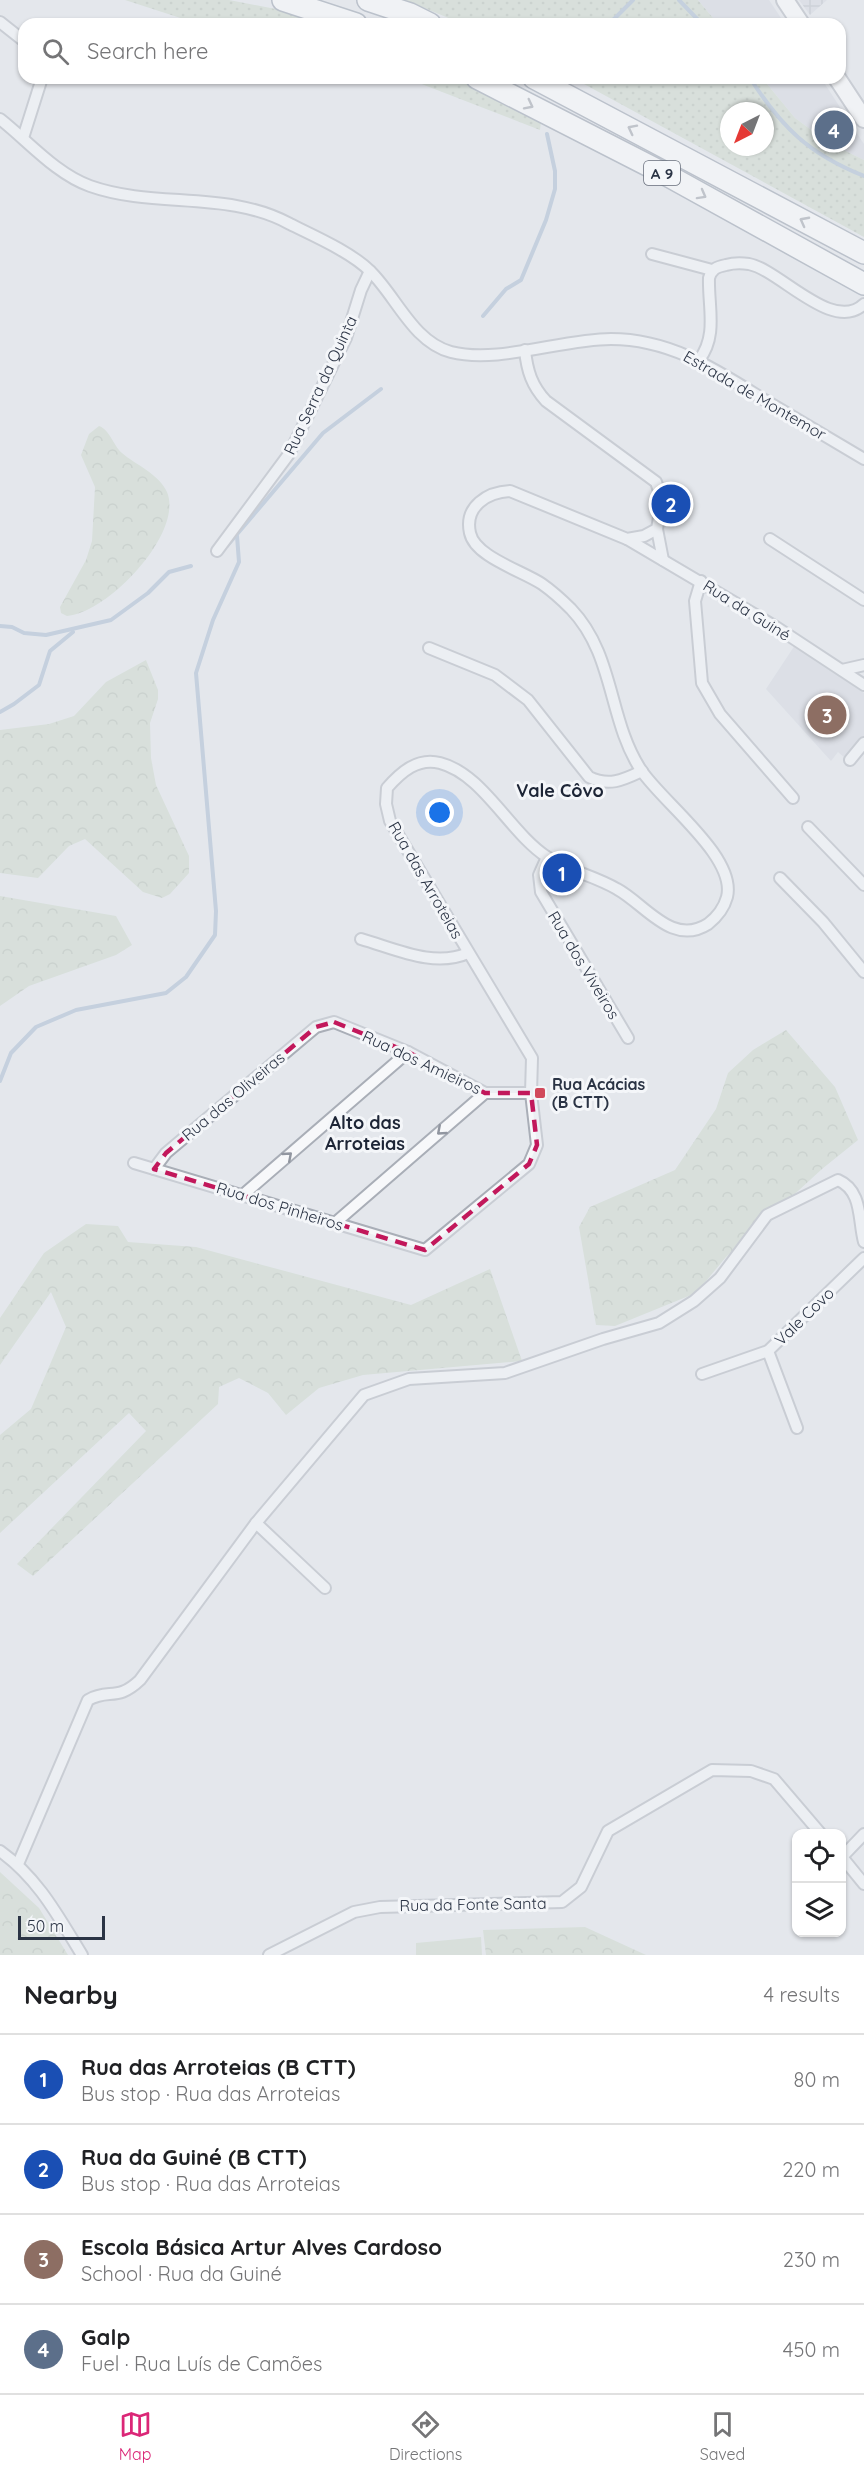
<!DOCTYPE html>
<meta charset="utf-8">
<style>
body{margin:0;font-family:Quicksand,sans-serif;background:#f6f6f6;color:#202124}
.controls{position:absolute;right:18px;bottom:18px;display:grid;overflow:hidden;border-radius:12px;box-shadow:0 2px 4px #0004}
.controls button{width:54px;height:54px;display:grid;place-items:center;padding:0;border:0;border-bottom:2px solid #e0e0e0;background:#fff;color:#202124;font:30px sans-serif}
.compass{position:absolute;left:720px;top:102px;width:54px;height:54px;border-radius:50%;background:#fff;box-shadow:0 2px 4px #0004;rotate:222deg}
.scale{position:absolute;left:18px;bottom:15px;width:87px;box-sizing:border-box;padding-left:6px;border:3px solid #2b3445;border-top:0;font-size:16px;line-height:21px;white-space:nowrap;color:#2b3445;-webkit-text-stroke:4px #f4f6f9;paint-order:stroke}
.you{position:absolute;left:440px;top:813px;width:21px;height:21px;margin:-15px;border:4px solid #fff;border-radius:50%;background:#1a73e8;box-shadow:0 0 0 9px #1a73e833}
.badge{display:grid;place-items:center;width:39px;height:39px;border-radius:50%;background:#db2777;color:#fff;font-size:20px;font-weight:700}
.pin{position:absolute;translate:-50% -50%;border:3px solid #fff;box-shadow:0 2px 6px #0006}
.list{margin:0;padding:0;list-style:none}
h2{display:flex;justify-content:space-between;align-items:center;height:78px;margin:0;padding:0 24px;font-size:26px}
h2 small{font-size:20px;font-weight:400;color:#757577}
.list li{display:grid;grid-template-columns:39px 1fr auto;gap:18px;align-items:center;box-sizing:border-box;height:90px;padding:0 24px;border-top:2px solid #e0e0e0}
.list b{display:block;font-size:22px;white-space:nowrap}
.list p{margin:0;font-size:20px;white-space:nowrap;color:#757577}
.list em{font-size:20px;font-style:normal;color:#757577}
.icon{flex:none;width:33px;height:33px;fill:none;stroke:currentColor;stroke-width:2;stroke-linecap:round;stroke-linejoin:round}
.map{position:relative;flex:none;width:864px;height:1955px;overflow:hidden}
.search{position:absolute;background:#fff;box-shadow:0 2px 4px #0004;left:18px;right:18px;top:18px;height:66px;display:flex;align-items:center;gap:15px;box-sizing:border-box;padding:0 21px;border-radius:18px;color:#757577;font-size:22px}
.sheet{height:438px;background:#fff}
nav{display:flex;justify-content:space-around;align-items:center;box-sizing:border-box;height:84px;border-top:2px solid #e0e0e0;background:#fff;font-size:16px;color:#757577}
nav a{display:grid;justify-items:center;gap:3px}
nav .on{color:#db2777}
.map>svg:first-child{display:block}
.built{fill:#d2d6de}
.industrial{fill:url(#industrial-grid)}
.grass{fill:url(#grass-dots);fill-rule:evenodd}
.forest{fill:url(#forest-crowns)}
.pitch{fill:#c9d6c5}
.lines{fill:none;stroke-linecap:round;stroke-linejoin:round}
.stream{stroke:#9fb4cc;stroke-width:4}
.street-casing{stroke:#a9aeb7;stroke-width:14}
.secondary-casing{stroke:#a9aeb7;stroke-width:20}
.highway-casing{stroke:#8b94a3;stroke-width:24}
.street{stroke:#f7f8fa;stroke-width:10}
.secondary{stroke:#fff;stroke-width:16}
.highway{stroke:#fff;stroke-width:21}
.oneway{stroke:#959aa2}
.oneway2{stroke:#9196a0}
.marked{fill:none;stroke:#c2185b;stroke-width:4.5;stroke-dasharray:12 8;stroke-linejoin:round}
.poi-dot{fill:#d1495b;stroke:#f4f6f9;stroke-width:2}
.labels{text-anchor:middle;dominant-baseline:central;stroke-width:6;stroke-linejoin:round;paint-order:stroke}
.shield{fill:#f4f6f9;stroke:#676e7b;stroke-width:1.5}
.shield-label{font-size:15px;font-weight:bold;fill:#2b3445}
.street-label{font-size:16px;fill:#2b3445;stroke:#f4f6f9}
.poi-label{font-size:16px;font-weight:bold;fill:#2b3445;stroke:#f4f6f9;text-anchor:start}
.neighbourhood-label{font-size:18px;font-weight:bold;fill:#1d2536;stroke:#f4f6f9}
</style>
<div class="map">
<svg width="864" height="1955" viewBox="0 0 864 1955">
<defs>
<pattern id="industrial-grid" width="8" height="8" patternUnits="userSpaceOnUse" patternTransform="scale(1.5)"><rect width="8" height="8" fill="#d2d6de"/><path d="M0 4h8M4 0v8" fill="none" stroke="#b4b8c0"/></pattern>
<pattern id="grass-dots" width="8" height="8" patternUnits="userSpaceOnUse" patternTransform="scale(1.5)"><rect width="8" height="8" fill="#c9d6c5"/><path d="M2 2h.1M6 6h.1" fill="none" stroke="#adb8ab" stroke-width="1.8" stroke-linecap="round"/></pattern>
<pattern id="forest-crowns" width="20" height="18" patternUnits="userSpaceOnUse" patternTransform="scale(1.5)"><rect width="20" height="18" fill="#c9d6c5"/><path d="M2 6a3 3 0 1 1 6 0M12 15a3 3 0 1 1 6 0" fill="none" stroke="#adb8ab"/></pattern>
</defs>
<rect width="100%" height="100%" fill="#e4e7ec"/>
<!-- built -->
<g class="built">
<path d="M698,0H769L785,24H718Z"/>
<path d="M762,78H821L864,144V160L829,143L795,118Z"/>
<path d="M795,645L864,693V737L846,759L838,752L831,761L766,689Z"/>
</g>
<!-- industrial -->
<path class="industrial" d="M799,0H827L810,15Z"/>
<!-- grass -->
<g class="grass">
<path d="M125,0H229L296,13L329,24H199Z"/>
<path d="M405,0H698L718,24H463Z"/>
<path d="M406,78H456L541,122L540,130Z"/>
<path d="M573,78H762L795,118L829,143L864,160V237ZM729,111H765V147H729Z"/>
</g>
<!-- forest -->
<g class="forest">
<path d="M99,426C110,430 113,445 122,453C136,465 159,474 167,492C184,533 108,613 67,616L61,613L60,607L86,560L92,541L95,487L81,455L89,434Z"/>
<path d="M146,660L158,690V699L150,723L151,758L156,785L189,856V873L170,894L162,898L143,892L85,839L69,846L38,878L0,873V730L49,724L74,716L106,682Z"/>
<path d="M0,896L116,916L132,945L116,955L29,986L0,1006Z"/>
<path d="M786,1030L835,1087L858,1140L822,1169L726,1257L696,1293L615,1326L596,1325L579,1227L590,1207L675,1170L716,1109L728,1073L753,1050Z"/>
<path d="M86,1224L118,1226L128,1242L196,1247L411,1305L490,1269L522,1361L363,1375L319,1388L286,1415L268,1393L239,1378L219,1387L218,1404L33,1576L17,1564L146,1431L129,1413L0,1533V1435L31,1409L66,1327L51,1292L0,1365V1318L44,1253Z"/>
<path d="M0,1872L39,1908L68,1955H0Z"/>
<path d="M585,1927L646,1955H486L483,1930Z"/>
</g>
<!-- pitch -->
<path class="pitch" d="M481,1937L482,1955H416V1943Z"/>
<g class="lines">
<!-- stream -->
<g class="stream">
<path d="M679,0L702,24"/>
<path d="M609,24L633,0"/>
<path d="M750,78C782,128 809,154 864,176"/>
<path d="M483,316L506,289L521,280L546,220L555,189V171L547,134"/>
<path d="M227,546L323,433L381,389"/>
<path d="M0,626L12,627L24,633L46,635L111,620L148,593L169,572L191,566"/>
<path d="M0,712L14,704L39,685L50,651L73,632"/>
<path d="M0,1081L11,1053L36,1027L76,1010L166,993L186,977L215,935L216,911L196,673L213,620L239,562L237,536"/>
</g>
<defs>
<g id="street">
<path d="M0,22L24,41"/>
<path d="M0,119C28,141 56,174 90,186C155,209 228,190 290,224C314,236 351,252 370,271C396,296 413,342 451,352C498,364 562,339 611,339C670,339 715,369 763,399C797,419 830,439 864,459"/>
<path d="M23,138L42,78"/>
<path d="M652,254L712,270"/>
<path d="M699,360C718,336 708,306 709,278C712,269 716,267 726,265C733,263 742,263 749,264C780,270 833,334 864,304"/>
<path d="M657,529L663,560"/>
<path d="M627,539L776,627L864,685"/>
<path d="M770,539L864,600"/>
<path d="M217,551L289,454L346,338L361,290L370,271"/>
<path d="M701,581L695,601L702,683L720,714L793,798"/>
<path d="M429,648L495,675L528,700L589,777C609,787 623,780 642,771"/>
<path d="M842,670L864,665"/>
<path d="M850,760L864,743"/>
<path d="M808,827L864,885"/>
<path d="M547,857L539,875L541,892L628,1038"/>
<path d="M780,878L823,922L864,972"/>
<path d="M361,939C396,949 434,968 468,953"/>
<path d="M134,1163L425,1250L529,1164L537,1145L531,1093L532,1058L390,821L386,804L387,788C401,772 418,757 440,763C483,774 510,833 547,857C569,871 595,876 617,889C645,904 672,947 708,924C717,917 724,908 727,897C737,857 662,802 641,770C608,720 615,655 571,609C562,600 552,591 542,584C523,571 475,557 470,533C464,506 488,492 510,491L627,539L644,536L657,529L662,500L656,482L546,401C532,386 527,371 525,350"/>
<path d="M154,1169L166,1153L316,1027L334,1022L408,1052L485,1093H531"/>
<path d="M244,1194L408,1052"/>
<path d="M335,1223L485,1093"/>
<path d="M768,1351L797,1428"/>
<path d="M702,1374L768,1351L864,1258"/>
<path d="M256,1523L325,1588"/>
<path d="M0,1851C38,1878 58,1916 82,1955"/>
<path d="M842,1857L864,1884"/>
<path d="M842,1857L864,1834"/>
<path d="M18,1864L88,1700C109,1688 117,1702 140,1680L256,1523L364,1395L409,1379L505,1373L603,1339L659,1323L694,1301L720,1278L767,1215L838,1180C863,1191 858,1220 864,1242"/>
<path d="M269,1955L354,1912L380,1907L562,1902L581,1887L608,1831L712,1770L751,1771L774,1779L821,1834"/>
</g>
<g id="secondary">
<path d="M785,0L801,24"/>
<path d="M837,78L864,119"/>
</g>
<g id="highway">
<path d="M283,0L356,24"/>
<path d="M368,0L410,14L430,24"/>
<path d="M477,78L665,174L864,284"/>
<path d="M534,78L864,253"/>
</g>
</defs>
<!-- street casing -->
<use href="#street" class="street-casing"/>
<!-- secondary casing -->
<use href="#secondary" class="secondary-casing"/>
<!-- highway casing -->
<use href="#highway" class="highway-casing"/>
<!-- street -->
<use href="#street" class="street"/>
<!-- secondary -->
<use href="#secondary" class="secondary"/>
<!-- highway -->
<use href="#highway" class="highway"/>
</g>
<!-- one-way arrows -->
<defs><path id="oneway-chevron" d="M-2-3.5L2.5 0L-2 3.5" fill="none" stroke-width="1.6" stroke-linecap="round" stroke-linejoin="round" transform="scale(1.5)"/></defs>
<g class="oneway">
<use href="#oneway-chevron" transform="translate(529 105) rotate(27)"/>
<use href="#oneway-chevron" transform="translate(632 129) rotate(-153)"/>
<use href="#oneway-chevron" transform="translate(702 195) rotate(29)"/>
<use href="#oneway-chevron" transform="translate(804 221) rotate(-152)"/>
</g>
<g class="oneway2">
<use href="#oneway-chevron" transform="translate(441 1131) rotate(139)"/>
<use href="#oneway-chevron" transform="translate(288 1156) rotate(-41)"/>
</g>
<!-- marked area -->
<path d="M0 0H864V1955H0ZM334,1022L408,1052L485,1093H531L537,1145L529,1164L425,1250L154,1169L166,1153L316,1027Z" fill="#e4e7ec" fill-opacity=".55" fill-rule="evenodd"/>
<path class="marked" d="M334,1022L408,1052L485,1093H531L537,1145L529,1164L425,1250L154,1169L166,1153L316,1027Z"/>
<!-- markers -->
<rect class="poi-dot" x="534" y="1087" width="12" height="12" rx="3"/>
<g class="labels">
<!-- shield labels -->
<rect class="shield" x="644" y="161" width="36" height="24" rx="4.5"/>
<g class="shield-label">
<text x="662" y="173">A 9</text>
</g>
<!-- street labels -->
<g class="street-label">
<text transform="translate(320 385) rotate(-65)">Rua Serra da Quinta</text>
<text transform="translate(755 395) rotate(30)">Estrada de Montemor</text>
<text transform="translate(747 610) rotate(32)">Rua da Guiné</text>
<text transform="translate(426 880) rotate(60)">Rua das Arroteias</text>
<text transform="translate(584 965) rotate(59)">Rua dos Viveiros</text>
<text transform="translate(422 1062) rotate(25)">Rua dos Amieiros</text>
<text transform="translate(233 1096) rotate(-40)">Rua das Oliveiras</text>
<text transform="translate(280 1206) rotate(17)">Rua dos Pinheiros</text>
<text transform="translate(804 1316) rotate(-44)">Vale Covo</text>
<text transform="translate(473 1904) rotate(-1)">Rua da Fonte Santa</text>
</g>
<!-- poi labels -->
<g class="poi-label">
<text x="552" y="1084">Rua Acácias<tspan x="552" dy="18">(B CTT)</tspan></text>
</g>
<!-- neighbourhood labels -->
<g class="neighbourhood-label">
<text x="560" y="790">Vale Côvo</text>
<text x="365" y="1122">Alto das<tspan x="365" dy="21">Arroteias</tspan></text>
</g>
</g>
</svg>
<div class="controls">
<button><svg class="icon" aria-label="locate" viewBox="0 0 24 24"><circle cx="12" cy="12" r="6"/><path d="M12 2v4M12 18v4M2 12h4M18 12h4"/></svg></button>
<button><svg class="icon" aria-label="layers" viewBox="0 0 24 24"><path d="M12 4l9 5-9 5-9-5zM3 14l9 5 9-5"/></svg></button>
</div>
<svg class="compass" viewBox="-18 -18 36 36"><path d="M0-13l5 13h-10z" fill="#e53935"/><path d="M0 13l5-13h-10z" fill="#757577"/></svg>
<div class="scale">50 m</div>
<div class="you"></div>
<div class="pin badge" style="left:562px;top:873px;background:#1a4fb4">1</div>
<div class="pin badge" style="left:671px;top:504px;background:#1a4fb4">2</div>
<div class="pin badge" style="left:827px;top:715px;background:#8d6e63">3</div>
<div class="pin badge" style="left:834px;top:130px;background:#5c6f8a">4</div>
<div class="search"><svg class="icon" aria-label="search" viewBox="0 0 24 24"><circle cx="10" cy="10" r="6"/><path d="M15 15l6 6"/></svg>Search here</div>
</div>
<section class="sheet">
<h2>Nearby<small>4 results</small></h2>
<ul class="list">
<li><span class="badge" style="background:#1a4fb4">1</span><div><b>Rua das Arroteias (B CTT)</b><p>Bus stop · Rua das Arroteias</p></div><em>80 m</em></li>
<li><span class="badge" style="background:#1a4fb4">2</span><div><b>Rua da Guiné (B CTT)</b><p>Bus stop · Rua das Arroteias</p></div><em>220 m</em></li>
<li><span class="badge" style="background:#8d6e63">3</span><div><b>Escola Básica Artur Alves Cardoso</b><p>School · Rua da Guiné</p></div><em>230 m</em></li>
<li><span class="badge" style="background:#5c6f8a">4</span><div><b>Galp</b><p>Fuel · Rua Luís de Camões</p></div><em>450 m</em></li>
</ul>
</section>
<nav>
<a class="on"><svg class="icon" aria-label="map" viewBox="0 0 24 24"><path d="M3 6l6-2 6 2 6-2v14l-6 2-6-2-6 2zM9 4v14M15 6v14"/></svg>Map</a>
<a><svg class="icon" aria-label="directions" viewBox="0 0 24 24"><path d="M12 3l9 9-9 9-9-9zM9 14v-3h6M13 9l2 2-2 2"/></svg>Directions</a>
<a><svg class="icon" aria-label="saved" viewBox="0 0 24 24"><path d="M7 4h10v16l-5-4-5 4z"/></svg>Saved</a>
</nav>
